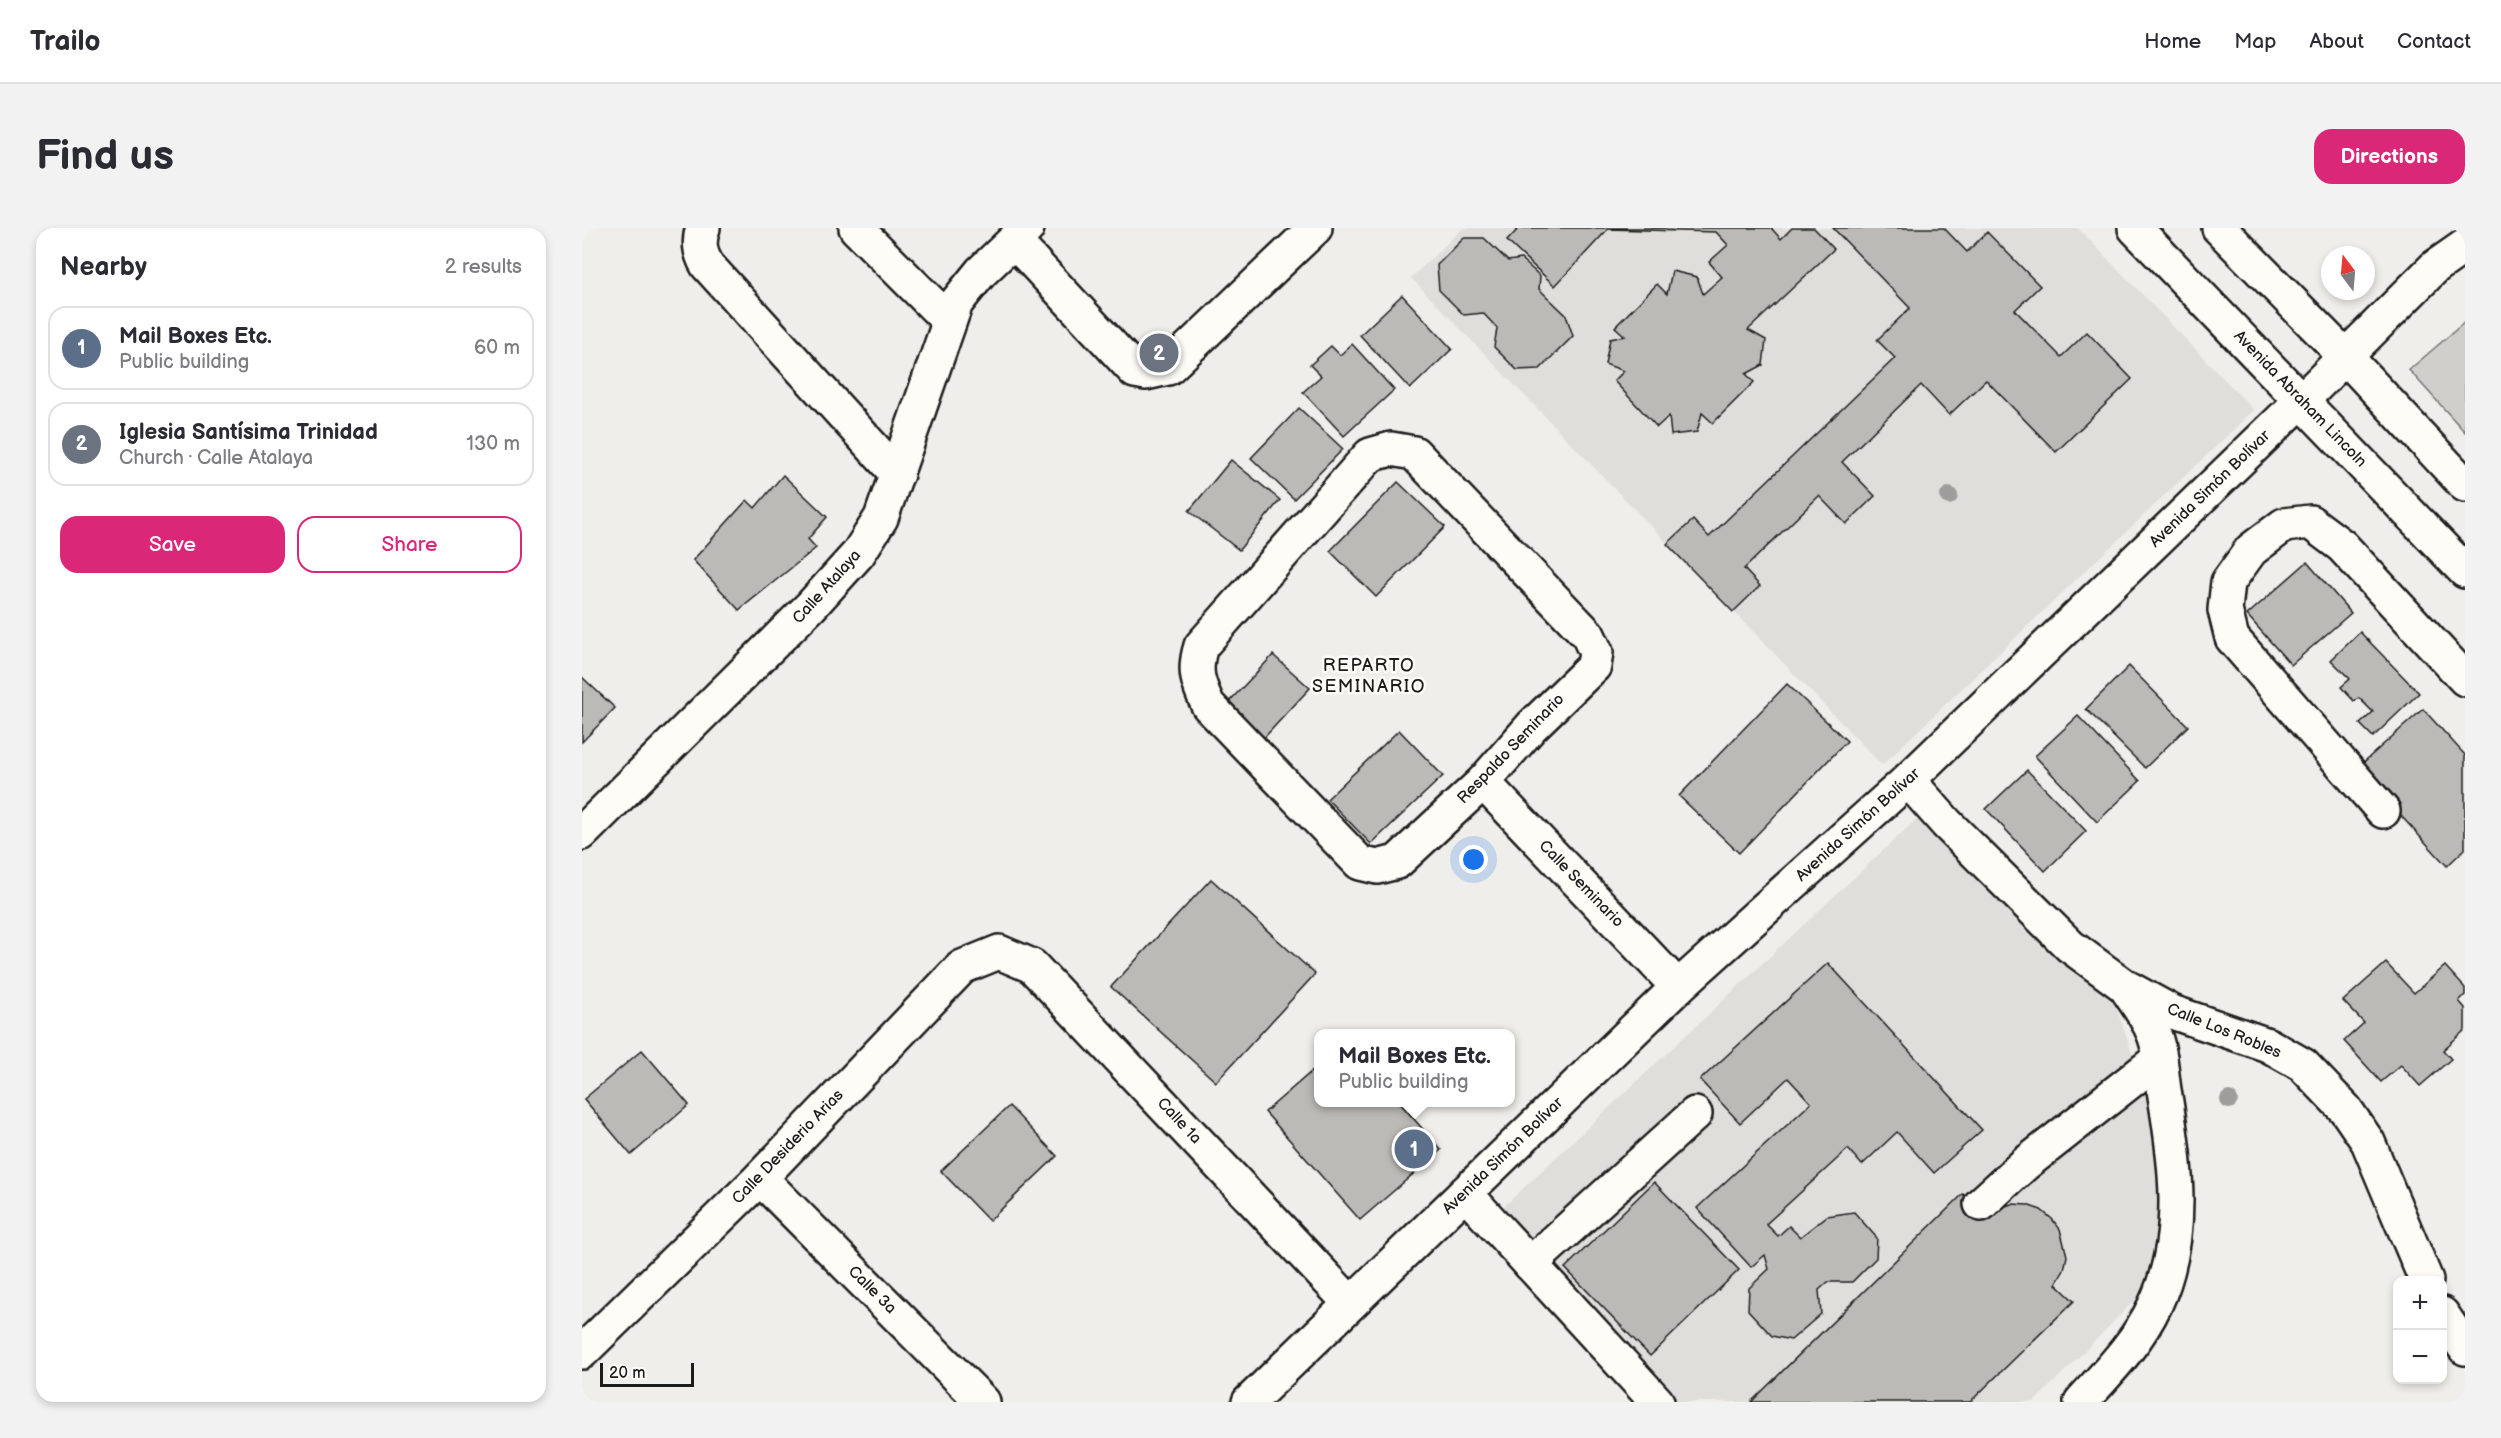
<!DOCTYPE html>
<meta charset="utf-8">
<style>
body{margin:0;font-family:"Balsamiq Sans",sans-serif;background:#f2f2f3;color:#2b2b33}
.controls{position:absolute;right:18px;bottom:18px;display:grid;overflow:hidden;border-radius:12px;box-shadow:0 3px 9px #0003}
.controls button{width:54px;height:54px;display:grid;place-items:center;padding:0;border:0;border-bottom:2px solid #e1e1e2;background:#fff;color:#2b2b33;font:30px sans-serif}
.compass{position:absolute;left:1739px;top:18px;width:54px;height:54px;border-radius:50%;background:#fff;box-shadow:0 3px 9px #0003;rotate:344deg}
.scale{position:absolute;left:18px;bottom:15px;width:94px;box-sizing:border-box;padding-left:6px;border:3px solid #1c1c1c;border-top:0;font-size:16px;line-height:21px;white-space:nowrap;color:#1c1c1c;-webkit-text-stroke:4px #fdfcf7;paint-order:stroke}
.you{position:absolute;left:892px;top:632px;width:21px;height:21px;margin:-15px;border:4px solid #fff;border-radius:50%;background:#1a73e8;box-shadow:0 0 0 9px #1a73e833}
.badge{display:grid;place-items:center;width:39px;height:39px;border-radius:50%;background:#db2777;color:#fff;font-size:20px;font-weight:700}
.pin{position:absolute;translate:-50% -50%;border:3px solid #fff;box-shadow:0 2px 6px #0006}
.popup{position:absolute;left:732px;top:801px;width:201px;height:78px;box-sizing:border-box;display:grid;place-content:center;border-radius:12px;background:#fff;filter:drop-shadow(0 2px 4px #0005);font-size:20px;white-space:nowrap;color:#7c7c81}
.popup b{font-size:22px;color:#2b2b33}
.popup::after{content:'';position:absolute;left:50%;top:100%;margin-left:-12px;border:12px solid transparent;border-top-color:#fff}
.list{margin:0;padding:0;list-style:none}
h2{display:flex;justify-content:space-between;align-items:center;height:78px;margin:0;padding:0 24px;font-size:26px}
h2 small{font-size:20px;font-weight:400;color:#7c7c81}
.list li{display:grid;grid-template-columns:39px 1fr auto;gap:18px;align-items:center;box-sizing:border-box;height:84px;margin:0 12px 12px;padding:0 12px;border:2px solid #e1e1e2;border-radius:18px}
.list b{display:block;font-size:22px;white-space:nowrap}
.list p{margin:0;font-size:20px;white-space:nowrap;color:#7c7c81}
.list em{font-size:20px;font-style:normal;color:#7c7c81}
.actions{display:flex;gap:12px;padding:18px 24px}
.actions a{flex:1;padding:14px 0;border:2px solid #db2777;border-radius:18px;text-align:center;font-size:21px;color:#db2777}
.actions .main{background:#db2777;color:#fff}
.map{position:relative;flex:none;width:1883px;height:1174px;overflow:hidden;border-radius:18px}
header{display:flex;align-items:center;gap:36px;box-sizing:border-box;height:84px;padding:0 30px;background:#fff;border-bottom:2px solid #e1e1e2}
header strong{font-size:28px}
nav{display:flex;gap:33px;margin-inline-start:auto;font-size:21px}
.intro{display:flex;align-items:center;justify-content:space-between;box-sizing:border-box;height:144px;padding:0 36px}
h1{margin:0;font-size:42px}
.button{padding:15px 27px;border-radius:18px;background:#db2777;color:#fff;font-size:21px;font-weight:700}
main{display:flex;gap:36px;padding:0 36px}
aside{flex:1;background:#fff;border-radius:18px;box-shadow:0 3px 9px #0003}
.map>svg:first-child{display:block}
.built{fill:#e0deda}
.green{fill:#d0cfcc;stroke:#767674;stroke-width:1.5}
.building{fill:#bbbab6;stroke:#1c1c1c;stroke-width:1.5}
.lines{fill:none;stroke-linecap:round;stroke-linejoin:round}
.minor-casing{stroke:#1c1c1c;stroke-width:38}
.major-casing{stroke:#1c1c1c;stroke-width:38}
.minor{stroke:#fdfcf7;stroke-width:33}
.major{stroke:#fdfcf7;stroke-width:33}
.tree{fill:#9e9d9b}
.labels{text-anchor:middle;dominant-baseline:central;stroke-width:5;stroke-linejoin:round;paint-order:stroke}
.street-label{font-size:16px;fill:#1c1c1c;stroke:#fdfcf7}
.neighbourhood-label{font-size:18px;letter-spacing:1.5px;fill:#1c1c1c;stroke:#fdfcf7}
</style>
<header>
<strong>Trailo</strong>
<nav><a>Home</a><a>Map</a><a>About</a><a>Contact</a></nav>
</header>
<div class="intro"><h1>Find us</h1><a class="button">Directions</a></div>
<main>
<aside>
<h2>Nearby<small>2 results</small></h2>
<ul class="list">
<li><span class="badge" style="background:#5c6f8a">1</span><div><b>Mail Boxes Etc.</b><p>Public building</p></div><em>60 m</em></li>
<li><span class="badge" style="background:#6b7280">2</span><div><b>Iglesia Santísima Trinidad</b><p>Church · Calle Atalaya</p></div><em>130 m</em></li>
</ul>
<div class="actions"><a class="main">Save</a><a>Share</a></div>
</aside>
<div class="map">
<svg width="1883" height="1174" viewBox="0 0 1883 1174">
<rect width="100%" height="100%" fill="#f0eeea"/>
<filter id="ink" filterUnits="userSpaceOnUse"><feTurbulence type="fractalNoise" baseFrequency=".0167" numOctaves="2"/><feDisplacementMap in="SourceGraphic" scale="12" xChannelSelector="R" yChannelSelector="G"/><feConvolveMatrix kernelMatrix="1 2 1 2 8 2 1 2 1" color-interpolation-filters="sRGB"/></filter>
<g filter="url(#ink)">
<!-- built -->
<g class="built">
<path d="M881,0H1496L1672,182L1300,537L829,50Z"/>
<path d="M1342,584L1533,775L1579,911L1583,1001L1562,1063L1452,1174H1068L902,997Z"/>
</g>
<!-- green -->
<path class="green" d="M1883,94V204L1827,142Z"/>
<!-- building -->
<g class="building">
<path d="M937,0H1189L1199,11L1210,0H1232L1252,21L1166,102L1184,112L1181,137L1164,146L1172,154L1131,195L1120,185L1115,204L1089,207L1087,188L1075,199L1032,153L1042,143L1023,136L1028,111L1043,108L1033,99L1075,56L1085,66L1090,43L1115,49L1121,66L1140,49L1127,34L1146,17L1134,4L1026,1L973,58L925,13Z"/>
<path d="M1251,0H1362L1385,24L1405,4L1458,58L1433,82L1479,129L1505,104L1550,151L1474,224L1404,152L1367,187L1339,157L1260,234L1293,268L1264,296L1237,268L1162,341L1178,358L1151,384L1085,316L1111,292L1127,309L1313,130L1295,112L1328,80Z"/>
<path d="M882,10H902L926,33L939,31L958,48L957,61L984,87L991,108L958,141L935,142L912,119L915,100L901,85L882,87L857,62L855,37Z"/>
<path d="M820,67L870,121L828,161L778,107Z"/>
<path d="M770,116L812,162L762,208L721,164L739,148L728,137L749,118L758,127Z"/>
<path d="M717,180L761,221L712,271L669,230Z"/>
<path d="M649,232L698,272L657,322L607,283Z"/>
<path d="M201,247L245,289L226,311L234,320L157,382L111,332L165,272L173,280Z"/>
<path d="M816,254L863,299L794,369L748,323Z"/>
<path d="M1725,334L1769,385L1709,437L1665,387Z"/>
<path d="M1778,404L1837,465L1791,509L1778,496L1791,484L1777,470L1772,473L1759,459L1768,451L1749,432Z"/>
<path d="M691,427L728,460L679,513L642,479Z"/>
<path d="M1547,438L1606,498L1563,540L1504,481Z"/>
<path d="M0,449L33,480L0,514Z"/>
<path d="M1205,456L1265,513L1157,625L1097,568Z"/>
<path d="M1841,481L1883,527V621L1865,638L1775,540Z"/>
<path d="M1496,488L1558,553L1515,594L1453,528Z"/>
<path d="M817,502L861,548L789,616L745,571Z"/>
<path d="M1445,542L1504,603L1463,643L1404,581Z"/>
<path d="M629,651L733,746L634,854L529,759Z"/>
<path d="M1246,735L1400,902L1352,945L1315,904L1280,937L1266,921L1184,996L1196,1008L1207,998L1218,1009L1245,988L1272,984L1295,1010L1294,1030L1270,1054H1246L1237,1062L1239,1086L1209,1112L1190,1108L1166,1082L1167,1060L1187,1041L1183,1027L1169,1039L1115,980L1229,875L1206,850L1158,895L1118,852Z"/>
<path d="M1804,735L1832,765L1863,738L1883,760V767L1877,773L1883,780V802L1861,822L1869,831L1838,858L1819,837L1799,854L1762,813L1782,795L1761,773Z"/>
<path d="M60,822L107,877L49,927L2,871Z"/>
<path d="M736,838V874H817L859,922L778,992L683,884Z"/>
<path d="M427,878L475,928L407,993L359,943Z"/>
<path d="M1072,954L1157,1042L1068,1128L983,1040Z"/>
<path d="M1381,966L1399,984L1431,976L1445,977L1459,982L1470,991L1478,1001L1485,1028L1482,1042L1474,1056L1492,1073L1388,1174H1169Z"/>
</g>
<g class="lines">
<defs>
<g id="minor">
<path d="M121,0C116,14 118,25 125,37L315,246"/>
<path d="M274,0L367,93"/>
<path d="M432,13L553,143L564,145L586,140L733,0"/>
<path d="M809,221L832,225L1006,407L1014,424L1012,438L950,498L901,554L815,634L795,639L778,635L626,477C616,455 611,443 619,418L788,227Z"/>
<path d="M1326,552L1365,596L1488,718L1544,759L1590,784L1686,817L1721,837L1764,882L1786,914L1844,1052"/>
<path d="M901,554L1096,759"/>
<path d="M1801,583L1650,410L1643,382L1646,354L1669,322L1702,297L1728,294L1760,318L1883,451"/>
<path d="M0,605L229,378L276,326L299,290L374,75L399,44L445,0"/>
<path d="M178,950L401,1174"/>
<path d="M883,965L1075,1174"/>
<path d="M1399,976L1443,936L1578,830"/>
<path d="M948,1036L1113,886"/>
<path d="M1860,1086L1883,1120"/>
<path d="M0,1124L178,950L380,739L417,724L450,738L768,1075"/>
<path d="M1499,1174C1527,1143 1555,1115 1573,1077C1605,1009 1594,933 1582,862C1579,843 1579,822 1571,804C1565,789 1554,775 1545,761"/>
</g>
<g id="major">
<path d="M1553,0L1883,343"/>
<path d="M1637,0L1764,129L1883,257"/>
<path d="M667,1174L1096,759L1326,552L1720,172L1853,39L1883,18"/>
</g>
</defs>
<!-- minor casing -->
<use href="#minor" class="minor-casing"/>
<!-- major casing -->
<use href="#major" class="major-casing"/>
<!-- minor -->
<use href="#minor" class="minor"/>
<!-- major -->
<use href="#major" class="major"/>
</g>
<!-- trees -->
<g class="tree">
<circle cx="1367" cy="268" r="9"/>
<circle cx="1647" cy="872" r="9"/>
</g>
</g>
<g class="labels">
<!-- street labels -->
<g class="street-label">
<text transform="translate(1718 171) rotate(46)">Avenida Abraham Lincoln</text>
<text transform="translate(1628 261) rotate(-44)">Avenida Simón Bolívar</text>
<text transform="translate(245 359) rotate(-48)">Calle Atalaya</text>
<text transform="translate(929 521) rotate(-46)">Respaldo Seminario</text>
<text transform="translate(1276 597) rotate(-42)">Avenida Simón Bolívar</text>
<text transform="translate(999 656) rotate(46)">Calle Seminario</text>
<text transform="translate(1642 803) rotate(22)">Calle Los Robles</text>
<text transform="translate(597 893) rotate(47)">Calle 1a</text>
<text transform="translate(206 919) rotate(-46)">Calle Desiderio Arias</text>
<text transform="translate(921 928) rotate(-44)">Avenida Simón Bolívar</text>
<text transform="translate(290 1062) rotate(45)">Calle 3a</text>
</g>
<!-- neighbourhood labels -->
<g class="neighbourhood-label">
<text x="787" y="437">REPARTO<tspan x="787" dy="21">SEMINARIO</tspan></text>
</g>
</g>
</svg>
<div class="controls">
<button>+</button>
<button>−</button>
</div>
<svg class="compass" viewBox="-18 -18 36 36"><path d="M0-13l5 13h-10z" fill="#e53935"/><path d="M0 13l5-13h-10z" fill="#7c7c81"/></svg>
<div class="scale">20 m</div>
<div class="you"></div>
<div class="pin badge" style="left:832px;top:921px;background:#5c6f8a">1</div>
<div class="popup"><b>Mail Boxes Etc.</b>Public building</div>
<div class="pin badge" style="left:577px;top:125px;background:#6b7280">2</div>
</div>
</main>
